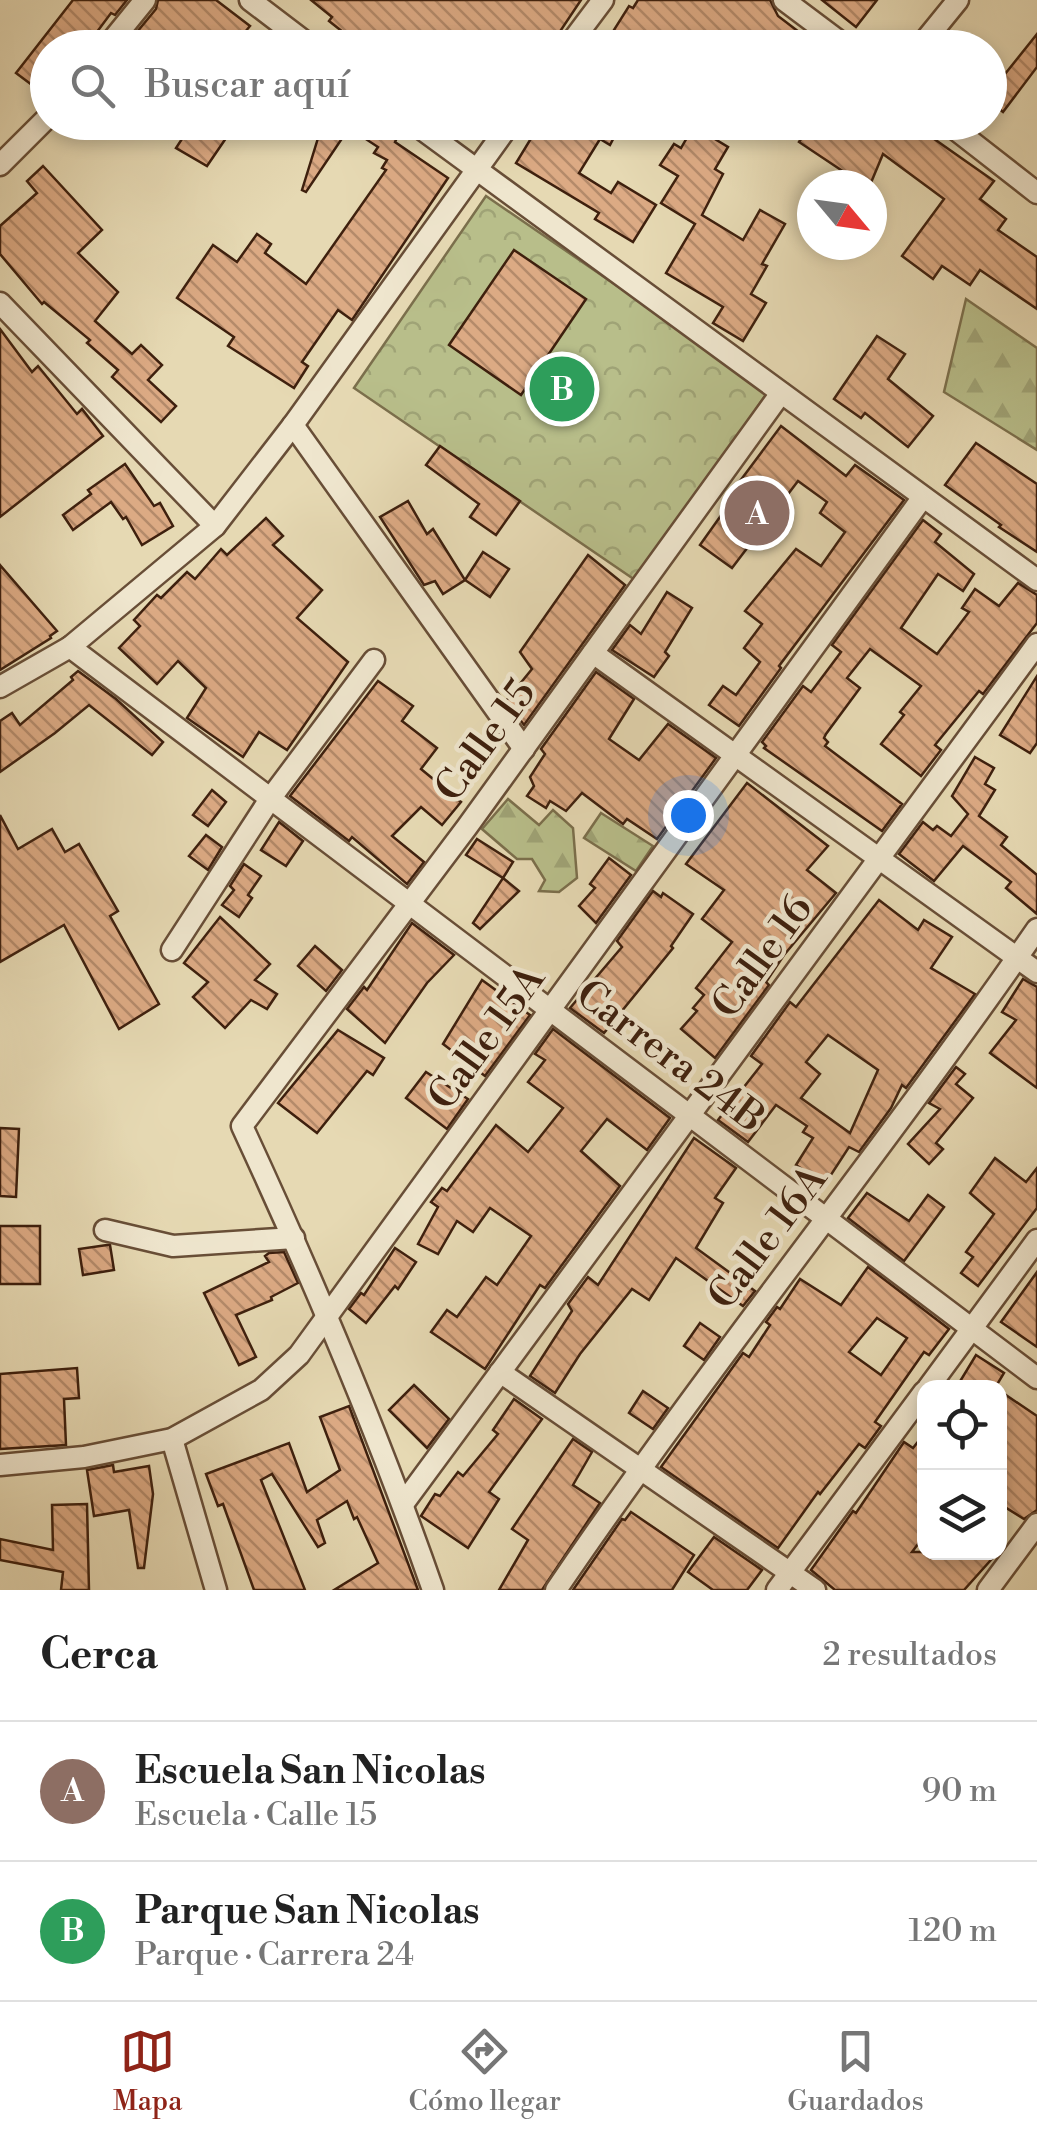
<!DOCTYPE html>
<html lang="es">
<meta charset="utf-8">
<style>
body{margin:0;font-family:"Libre Bodoni",serif;background:#f2f2f2;color:#222}
.controls{position:absolute;right:30px;bottom:30px;display:grid;overflow:hidden;border-radius:20px;box-shadow:0 5px 15px #0003}
.controls button{width:90px;height:90px;display:grid;place-items:center;padding:0;border:0;border-bottom:2px solid #e0e0e0;background:#fff;color:#222;font:50px sans-serif}
.compass{position:absolute;left:797px;top:170px;width:90px;height:90px;border-radius:50%;background:#fff;box-shadow:0 5px 15px #0003;rotate:119deg}
.you{position:absolute;left:688px;top:815px;width:35px;height:35px;margin:-25px;border:8px solid #fff;border-radius:50%;background:#1a73e8;box-shadow:0 0 0 15px #1a73e833}
.badge{display:grid;place-items:center;width:65px;height:65px;border-radius:50%;background:#8f2418;color:#fff;font-size:32px;font-weight:700}
.pin{position:absolute;translate:-50% -50%;border:5px solid #fff;box-shadow:0 2px 10px #0006}
.list{margin:0;padding:0;list-style:none}
h2{display:flex;justify-content:space-between;align-items:center;height:130px;margin:0;padding:0 40px;font-size:42px}
h2 small{font-size:32px;font-weight:400;color:#767676}
.list li{display:grid;grid-template-columns:65px 1fr auto;gap:30px;align-items:center;box-sizing:border-box;height:140px;padding:0 40px;border-top:2px solid #e0e0e0}
.list b{display:block;font-size:38px;white-space:nowrap}
.list p{margin:0;font-size:32px;white-space:nowrap;color:#767676}
.list em{font-size:32px;font-style:normal;color:#767676}
.icon{flex:none;width:55px;height:55px;fill:none;stroke:currentColor;stroke-width:2;stroke-linecap:round;stroke-linejoin:round}
.map{position:relative;flex:none;width:1037px;height:1590px;overflow:hidden}
.search{position:absolute;background:#fff;box-shadow:0 5px 15px #0003;left:30px;right:30px;top:30px;height:110px;display:flex;align-items:center;gap:25px;box-sizing:border-box;padding:0 35px;border-radius:55px;color:#767676;font-size:38px}
.sheet{height:410px;background:#fff}
nav{display:flex;justify-content:space-around;align-items:center;box-sizing:border-box;height:140px;border-top:2px solid #e0e0e0;background:#fff;font-size:28px;color:#767676}
nav a{display:grid;justify-items:center;gap:5px}
nav .on{color:#8f2418}
.map>svg:first-child{display:block}
.forest{fill:url(#forest-firs);stroke:#7b6f4c;stroke-width:2.5}
.park{fill:url(#park-crowns);stroke:#7b6f4c;stroke-width:2.5}
.building{fill:url(#building-back-hatch);stroke:#3e200e;stroke-width:2.5;fill-rule:evenodd}
.lines{fill:none;stroke-linecap:round;stroke-linejoin:round}
.street-casing{stroke:#684e37;stroke-width:25}
.street{stroke:#efe6ce;stroke-width:20}
.labels{text-anchor:middle;dominant-baseline:central;stroke-width:9;stroke-linejoin:round;paint-order:stroke}
.street-label{font-size:40px;fill:#3e200e;stroke:#efe6ce}
</style>
<div class="map">
<svg width="1037" height="1590" viewBox="0 0 1037 1590">
<defs>
<pattern id="forest-firs" width="22" height="20" patternUnits="userSpaceOnUse" patternTransform="scale(2.5)"><rect width="22" height="20" fill="#b8be8a"/><path d="M5 1l3.5 6h-7zM16 11l3.5 6h-7z" fill="#9fa376"/></pattern>
<pattern id="park-crowns" width="20" height="18" patternUnits="userSpaceOnUse" patternTransform="scale(2.5)"><rect width="20" height="18" fill="#b8be8a"/><path d="M2 6a3 3 0 1 1 6 0M12 15a3 3 0 1 1 6 0" fill="none" stroke="#9fa376"/></pattern>
<pattern id="building-back-hatch" width="6" height="6" patternUnits="userSpaceOnUse" patternTransform="scale(2.5)"><rect width="6" height="6" fill="#dcaa84"/><path d="M-1 5l2 2M0 0l6 6M5-1l2 2" fill="none" stroke="#b48a6a"/></pattern>
</defs>
<rect width="100%" height="100%" fill="#e6d9b3"/>
<filter id="stains"><feTurbulence type="fractalNoise" baseFrequency=".002" numOctaves="4"/><feColorMatrix values="0 0 0 0 .2 0 0 0 0 .09 0 0 0 0 .02 0 0 0 .5 -.17"/></filter>
<radialGradient id="worn" r=".72"><stop offset=".6" stop-color="#630" stop-opacity="0"/><stop offset="1" stop-color="#630" stop-opacity=".3"/></radialGradient>
<!-- forest -->
<g class="forest">
<path d="M966,299L1037,348V450L944,392Z"/>
<path d="M508,799L539,825L553,810L573,828L577,878L559,892L539,891L545,880L532,859H517L482,829Z"/>
<path d="M601,813L653,846L636,871L584,838Z"/>
</g>
<!-- park -->
<path class="park" d="M486,196L769,390L638,582L354,388Z"/>
<!-- building -->
<g class="building">
<path d="M73,0H127L115,15L111,13L85,48H48V97L16,73Z"/>
<path d="M158,0H216L250,26L245,32L264,48H144L149,40L137,32L156,9Z"/>
<path d="M311,0H581L549,48H363L329,21L332,17Z"/>
<path d="M638,0H770L778,16L820,48H635L612,33L629,6L633,8Z"/>
<path d="M822,0H877L856,27Z"/>
<path d="M1037,34V67L1003,112L990,102V63L1005,74Z"/>
<path d="M193,122H237L207,166L176,148Z"/>
<path d="M323,122H382L400,132L395,142L448,178L352,320L338,310L302,362L308,366L294,388L228,346L234,337L177,298L213,245L237,262L257,234L271,244L265,253L306,284L386,170L382,168L387,160L374,153L378,147L349,128L306,192L302,190Z"/>
<path d="M541,122H622L610,145L600,139L579,173L611,193L618,182L656,205L633,242L595,219L599,213L516,163Z"/>
<path d="M696,122H718L710,136L728,147L715,169L723,174L702,215L743,240L760,210L785,224L762,264L767,266L751,294L766,303L743,341L713,323L723,307L666,273L695,224L661,203L678,176L660,165L674,144L681,148Z"/>
<path d="M812,122H910L994,181L980,199L1006,219L998,230L1037,257V309L980,270L970,285L942,266L933,279L902,256L944,199L883,154L870,185H847L850,176L799,142Z"/>
<path d="M43,166L102,230L78,253L118,292L95,321L132,354L141,345L162,365L148,380L176,406L161,422L112,377L118,370L87,343L90,340L44,302L42,304L0,254V226L37,193L27,181Z"/>
<path d="M514,250L586,299L521,395L449,345Z"/>
<path d="M0,329L32,372L38,366L77,414L82,409L103,436L0,517Z"/>
<path d="M877,336L905,354L888,379L933,416L908,447L865,413L861,418L834,399Z"/>
<path d="M781,426L846,476L855,465L904,500L779,666L781,668L739,726L709,705L723,686L736,695L760,662L744,648L762,624L745,611L796,549L821,566L845,532L820,513L827,502L798,481L732,568L700,545L744,483L740,481Z"/>
<path d="M976,443L1037,484V552L999,527L1001,525L945,485Z"/>
<path d="M440,446L520,501L496,535L470,517L479,504L426,465Z"/>
<path d="M125,464L154,506L160,503L173,526L142,545L126,517L123,519L111,502L73,530L63,515L91,494L88,490Z"/>
<path d="M408,501L427,534L433,529L465,580L443,594L435,581L424,585L380,517Z"/>
<path d="M266,518L283,536L273,545L322,590L297,618L348,662L287,750L259,732L243,757L187,718L206,688L178,661L157,684L119,648L140,626L134,620L157,595L161,598L187,572L195,579L221,549L227,555Z"/>
<path d="M923,520L941,534L935,542L974,574L963,591L938,574L901,628L937,654L969,612L962,608L975,589L999,606L1018,583L1037,595V623L983,694L979,691L935,745L941,750L921,776L881,744L904,715L900,712L921,686L870,649L847,678L860,688L826,734L824,738L828,742L825,746L902,804L882,831L764,748L766,746L762,742L803,686L811,692L841,652L832,645Z"/>
<path d="M483,552L509,569L490,597L465,580Z"/>
<path d="M588,555L625,585L524,725L506,701L532,669L520,652Z"/>
<path d="M0,565L57,631L50,636L51,638L0,670Z"/>
<path d="M667,592L692,608L665,652L669,656L654,677L612,650L630,625L641,634Z"/>
<path d="M78,671L116,699L163,742L152,755L89,705L55,733L0,772V721L12,713L20,725L73,680L71,677Z"/>
<path d="M596,672L634,699L609,739L639,760L668,724L716,758L657,839L627,819L623,824L582,793L566,811L550,801L546,808L527,796L534,786L530,777L545,754L541,749Z"/>
<path d="M1037,676V743L1030,753L1000,735Z"/>
<path d="M378,681L413,706L402,721L437,748L421,769L461,802L442,825L421,807L392,836L424,862L407,884L352,837L349,841L290,796Z"/>
<path d="M975,757L994,768L985,784L995,790L979,816L1007,837L1001,845L1037,875V914L1006,888L1011,882L963,846L934,881L899,854L923,822L933,830L937,826L951,836L968,814L952,796Z"/>
<path d="M747,783L828,846L807,870L836,893L784,955L766,982L769,985L715,1058L681,1029L697,1011L693,1008L704,995L696,988L732,942L702,919L724,890L686,864Z"/>
<path d="M212,790L226,802L208,826L193,815Z"/>
<path d="M0,815L18,849L52,829L65,852L79,844L118,911L110,916L159,1004L119,1029L64,925L0,962Z"/>
<path d="M279,822L303,841L286,866L261,850Z"/>
<path d="M206,835L222,847L208,870L189,856Z"/>
<path d="M477,839L513,862L503,878L466,855Z"/>
<path d="M609,858L631,875L596,923L579,906L595,888L590,884Z"/>
<path d="M244,864L261,876L248,895L252,898L239,917L222,905L234,890L230,886Z"/>
<path d="M503,878L519,891L480,929L473,923Z"/>
<path d="M653,891L661,897L663,893L693,914L671,946L673,948L604,1033L570,1008L622,947L617,941Z"/>
<path d="M879,900L918,930L924,920L952,937L931,968L975,994L906,1088L902,1085L891,1108L859,1152L849,1147L825,1184L796,1165L813,1138L803,1132L807,1126L776,1105L748,1142L718,1120L762,1064L751,1056L790,1002L796,1007ZM828,1035L878,1070L850,1133L801,1098L820,1074L806,1062Z"/>
<path d="M220,917L270,964L255,980L277,994L267,1009L251,1000L225,1028L193,997L208,982L184,963Z"/>
<path d="M412,923L454,955L427,983L385,1043L347,1009L364,987L367,990Z"/>
<path d="M315,946L342,970L326,991L298,966Z"/>
<path d="M1023,979L1037,987V1088L990,1053L1016,1020L1002,1012Z"/>
<path d="M482,980L530,1015L485,1076L443,1044Z"/>
<path d="M553,1029L670,1118L647,1150L607,1119L581,1151L620,1186L545,1288L540,1285L485,1369L431,1332L447,1310L457,1317L486,1277L497,1285L531,1236L490,1208L473,1232L457,1221L438,1254L418,1244L438,1207L431,1202L442,1188L447,1191L496,1125L528,1152L563,1108L528,1082L545,1060L535,1054Z"/>
<path d="M338,1030L384,1058L373,1075L367,1071L317,1133L278,1103Z"/>
<path d="M956,1067L965,1074L956,1084L973,1098L936,1143L943,1149L929,1164L908,1144L940,1109L929,1103Z"/>
<path d="M426,1072L468,1099L447,1129L406,1098Z"/>
<path d="M0,1128L19,1129L16,1197L0,1196Z"/>
<path d="M694,1138L736,1168L715,1198L723,1203L696,1248L755,1291L743,1306L676,1258L649,1300L632,1289L580,1354L555,1393L530,1376L572,1311L568,1304L588,1277L598,1285Z"/>
<path d="M995,1158L1026,1182L1037,1168V1208L978,1286L961,1273L973,1257L966,1252L994,1214L970,1193Z"/>
<path d="M867,1193L909,1221L928,1195L944,1207L904,1261L848,1218Z"/>
<rect x="0" y="1226" width="40" height="58"/>
<path d="M107,1245H110L114,1270L83,1275L79,1249Z"/>
<path d="M395,1248L416,1262L398,1289L395,1286L366,1323L349,1309L361,1293L364,1295Z"/>
<path d="M284,1252L298,1283L271,1297L272,1300L236,1315L256,1357L239,1365L204,1293L269,1262L265,1256L269,1253Z"/>
<path d="M868,1267L949,1329L929,1355L924,1352L875,1422L881,1426L865,1448L859,1444L820,1494L818,1492L778,1548L661,1467L743,1353L749,1357L770,1325L766,1322L777,1307L780,1309L800,1279L841,1305ZM877,1318L907,1338L881,1375L849,1352Z"/>
<path d="M1037,1272V1347L1001,1322Z"/>
<path d="M700,1323L720,1337L704,1360L684,1346Z"/>
<path d="M976,1355L1004,1373L995,1388H956Z"/>
<path d="M77,1368L79,1398L64,1399L66,1445L0,1449V1374Z"/>
<path d="M414,1385L449,1419L427,1448L389,1410Z"/>
<path d="M643,1391L668,1408L653,1429L629,1413Z"/>
<path d="M1000,1391L1037,1416V1510L1024,1519L1000,1504Z"/>
<path d="M514,1399L542,1419L489,1492L499,1499L468,1548L421,1516L435,1494L440,1496L458,1472L463,1476L498,1434L493,1430Z"/>
<path d="M349,1406L418,1590H334L378,1563L357,1517L354,1519L347,1501L317,1520L325,1543L318,1547L272,1474L261,1480L305,1590H254L223,1504L218,1506L206,1474L289,1443L307,1492L340,1470L320,1417Z"/>
<path d="M924,1434V1536L912,1552H998L964,1590H835L811,1570L853,1511L856,1513L904,1442L913,1448Z"/>
<path d="M573,1439L592,1452L573,1485L600,1503L542,1590H499L528,1540L512,1529Z"/>
<path d="M113,1465L114,1472L149,1466L153,1494L144,1568H138L129,1510L94,1516L87,1470Z"/>
<path d="M87,1504L89,1590H61L63,1572L0,1560V1539L53,1550L52,1505Z"/>
<path d="M631,1512L694,1555L672,1590H573L622,1519L625,1520Z"/>
<path d="M714,1537L762,1570L747,1590H713L688,1572Z"/>
</g>
<g class="lines">
<defs>
<g id="street">
<path d="M250,0L313,48"/>
<path d="M784,0L848,48"/>
<path d="M106,48L145,0"/>
<path d="M567,48L603,0"/>
<path d="M919,48L958,0"/>
<path d="M412,122L1037,580"/>
<path d="M946,122L1037,193"/>
<path d="M0,165L48,117"/>
<path d="M0,303L215,526"/>
<path d="M293,425L524,749"/>
<path d="M70,647L1037,1378"/>
<path d="M593,653L1037,972"/>
<path d="M0,687L70,647L215,526L293,425L511,122"/>
<path d="M172,950L270,799L374,660"/>
<path d="M105,1230L173,1246L294,1238"/>
<path d="M500,1372L815,1590"/>
<path d="M928,1388L1037,1240"/>
<path d="M172,1439L216,1590"/>
<path d="M0,1465L84,1457L172,1439L261,1390L299,1355L923,497"/>
<path d="M403,1504L1037,644"/>
<path d="M433,1590C378,1432 312,1277 242,1126L467,827L781,393"/>
<path d="M556,1590C709,1365 882,1153 1037,929"/>
<path d="M777,1590L924,1392"/>
<path d="M988,1590L1037,1524"/>
</g>
</defs>
<!-- street casing -->
<use href="#street" class="street-casing"/>
<!-- street -->
<use href="#street" class="street"/>
</g>
<g class="labels">
<!-- street labels -->
<g class="street-label">
<text transform="translate(486 741) rotate(-54)">Calle 15</text>
<text transform="translate(763 957) rotate(-54)">Calle 16</text>
<text transform="translate(487 1038) rotate(-54)">Calle 15A</text>
<text transform="translate(670 1057) rotate(37)">Carrera 24B</text>
<text transform="translate(768 1238) rotate(-53)">Calle 16A</text>
</g>
</g>
<rect width="100%" height="100%" filter="url(#stains)"/>
<rect width="100%" height="100%" fill="url(#worn)"/>
</svg>
<div class="controls">
<button><svg class="icon" aria-label="locate" viewBox="0 0 24 24"><circle cx="12" cy="12" r="6"/><path d="M12 2v4M12 18v4M2 12h4M18 12h4"/></svg></button>
<button><svg class="icon" aria-label="layers" viewBox="0 0 24 24"><path d="M12 4l9 5-9 5-9-5zM3 14l9 5 9-5"/></svg></button>
</div>
<svg class="compass" viewBox="-18 -18 36 36"><path d="M0-13l5 13h-10z" fill="#e53935"/><path d="M0 13l5-13h-10z" fill="#767676"/></svg>
<div class="you"></div>
<div class="pin badge" style="left:757px;top:513px;background:#8d6e63">A</div>
<div class="pin badge" style="left:562px;top:389px;background:#2e9e5b">B</div>
<div class="search"><svg class="icon" aria-label="search" viewBox="0 0 24 24"><circle cx="10" cy="10" r="6"/><path d="M15 15l6 6"/></svg>Buscar aquí</div>
</div>
<section class="sheet">
<h2>Cerca<small>2 resultados</small></h2>
<ul class="list">
<li><span class="badge" style="background:#8d6e63">A</span><div><b>Escuela San Nicolas</b><p>Escuela · Calle 15</p></div><em>90 m</em></li>
<li><span class="badge" style="background:#2e9e5b">B</span><div><b>Parque San Nicolas</b><p>Parque · Carrera 24</p></div><em>120 m</em></li>
</ul>
</section>
<nav>
<a class="on"><svg class="icon" aria-label="map" viewBox="0 0 24 24"><path d="M3 6l6-2 6 2 6-2v14l-6 2-6-2-6 2zM9 4v14M15 6v14"/></svg>Mapa</a>
<a><svg class="icon" aria-label="directions" viewBox="0 0 24 24"><path d="M12 3l9 9-9 9-9-9zM9 14v-3h6M13 9l2 2-2 2"/></svg>Cómo llegar</a>
<a><svg class="icon" aria-label="saved" viewBox="0 0 24 24"><path d="M7 4h10v16l-5-4-5 4z"/></svg>Guardados</a>
</nav>
